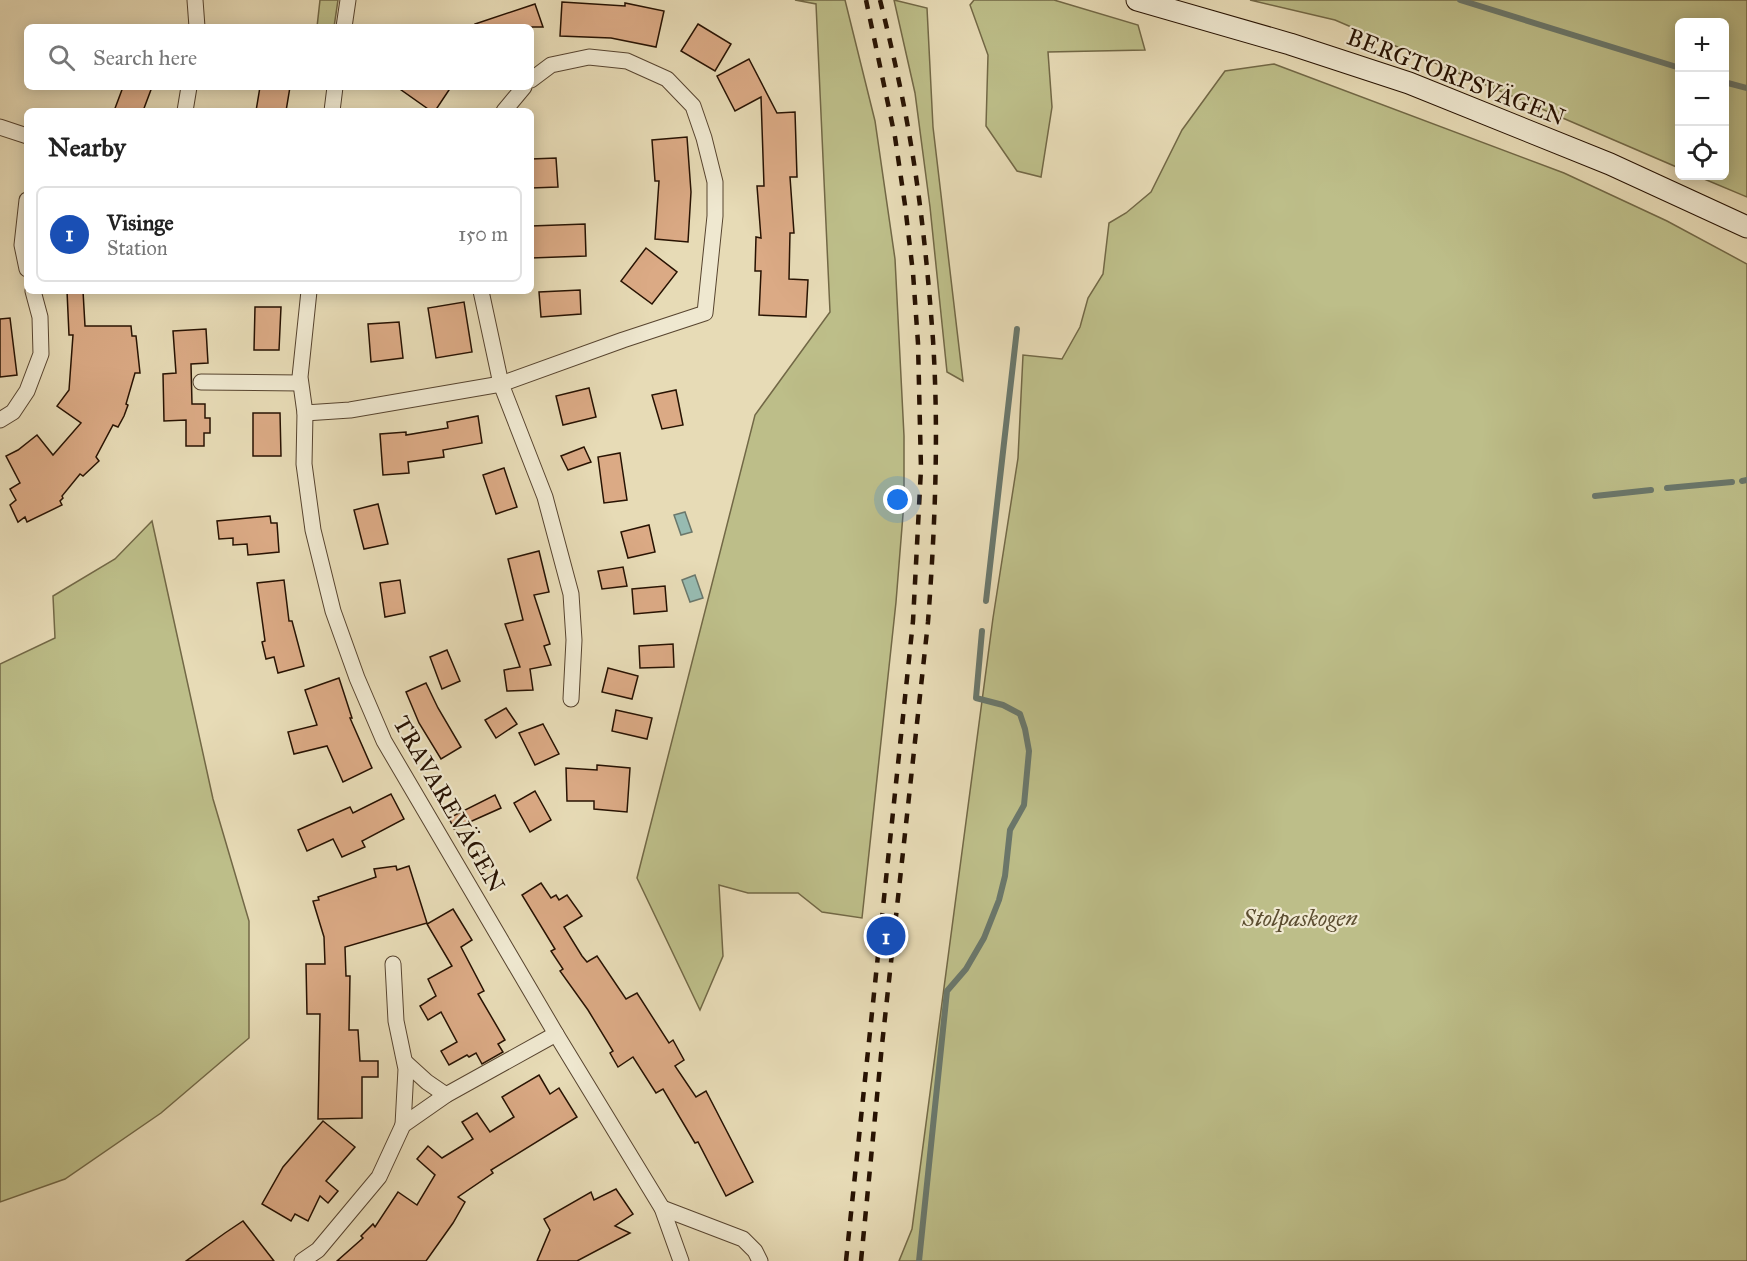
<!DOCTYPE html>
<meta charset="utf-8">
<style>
body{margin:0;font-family:"IM FELL Great Primer",serif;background:#f2f2f2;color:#222}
.controls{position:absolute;right:18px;top:18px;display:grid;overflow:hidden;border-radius:9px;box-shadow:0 3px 15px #0003}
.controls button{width:54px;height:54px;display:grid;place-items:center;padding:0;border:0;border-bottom:2px solid #e0e0e0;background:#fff;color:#222;font:30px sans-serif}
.you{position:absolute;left:898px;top:500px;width:21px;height:21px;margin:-15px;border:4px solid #fff;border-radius:50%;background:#1a73e8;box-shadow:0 0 0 9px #1a73e833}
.badge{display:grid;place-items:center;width:39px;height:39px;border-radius:50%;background:#1a73e8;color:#fff;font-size:20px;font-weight:700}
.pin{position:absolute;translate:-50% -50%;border:3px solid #fff;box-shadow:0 2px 6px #0006}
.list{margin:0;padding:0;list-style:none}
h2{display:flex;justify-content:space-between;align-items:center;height:78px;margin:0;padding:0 24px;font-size:26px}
h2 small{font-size:20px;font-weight:400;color:#767676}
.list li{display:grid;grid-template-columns:39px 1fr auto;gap:18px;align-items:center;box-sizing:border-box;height:96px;margin:0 12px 12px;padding:0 12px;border:2px solid #e0e0e0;border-radius:9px}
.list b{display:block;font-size:22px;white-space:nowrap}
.list p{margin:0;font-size:20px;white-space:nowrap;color:#767676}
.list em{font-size:20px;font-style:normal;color:#767676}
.icon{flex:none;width:33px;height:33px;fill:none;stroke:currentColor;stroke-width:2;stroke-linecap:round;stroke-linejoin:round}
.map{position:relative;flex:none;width:1747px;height:1261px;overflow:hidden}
.search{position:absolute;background:#fff;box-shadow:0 3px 15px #0003;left:24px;top:24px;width:510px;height:66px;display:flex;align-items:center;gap:15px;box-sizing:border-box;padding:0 21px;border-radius:9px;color:#767676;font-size:22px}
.panel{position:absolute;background:#fff;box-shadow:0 3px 15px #0003;left:24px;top:108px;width:510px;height:186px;border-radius:9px}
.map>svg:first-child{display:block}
.green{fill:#bdbe89;stroke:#726846;stroke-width:1.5}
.water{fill:#97bbb1;stroke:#6a776b;stroke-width:1.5}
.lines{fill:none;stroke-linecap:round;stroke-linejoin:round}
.stream{stroke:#6a776b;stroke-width:6}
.building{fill:#dbaa85;stroke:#271202;stroke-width:1.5}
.street-casing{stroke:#57442f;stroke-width:17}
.secondary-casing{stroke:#271202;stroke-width:23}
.street{stroke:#efe8d0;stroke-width:15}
.secondary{stroke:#efe8d0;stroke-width:21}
.rail{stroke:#271202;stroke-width:4.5;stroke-dasharray:10 10;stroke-linecap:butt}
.labels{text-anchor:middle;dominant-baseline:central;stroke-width:4.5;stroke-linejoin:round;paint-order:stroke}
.street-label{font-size:24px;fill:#271202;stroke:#efe8d0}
.park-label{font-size:24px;font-style:italic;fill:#5c4e31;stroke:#efe8d0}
</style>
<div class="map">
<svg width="1747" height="1261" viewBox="0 0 1747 1261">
<rect width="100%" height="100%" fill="#e7dbb6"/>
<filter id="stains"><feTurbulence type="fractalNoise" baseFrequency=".00333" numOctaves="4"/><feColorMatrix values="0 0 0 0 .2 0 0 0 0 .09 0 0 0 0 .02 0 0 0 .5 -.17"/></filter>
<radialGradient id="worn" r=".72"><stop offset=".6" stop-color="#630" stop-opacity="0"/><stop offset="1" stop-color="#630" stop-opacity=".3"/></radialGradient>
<!-- green -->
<g class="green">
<path d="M320,0H338L334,27H317Z"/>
<path d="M795,0H845L875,121L895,259L904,436V502L896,602L862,918L822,912L798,893H748L719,885L723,956L700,1010L637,878L755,415L830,312L816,4Z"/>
<path d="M894,0L927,8L933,127L963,381L947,372L930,207L915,93Z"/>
<path d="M974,0H1054L1138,25L1145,50L1048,52L1052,107L1041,177L1017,171L986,126L988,55L970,5Z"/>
<path d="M1250,0H1747V197L1697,176H1724V22H1680L1679,168L1335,20Z"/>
<path d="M1274,64L1564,173L1667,221L1747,264V1261H899L912,1229L993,618L1018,458L1023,355L1062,359L1080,327L1088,298L1103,274L1109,223L1126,213L1151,192L1182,130L1225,71Z"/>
<path d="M152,521L213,799L249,921V1038L161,1113L65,1179L0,1202V664L55,638L53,596L115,559Z"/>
</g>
<!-- water -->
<g class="water">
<path d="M685,512L692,532L681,535L674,515Z"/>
<path d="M695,575L703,598L690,602L682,580Z"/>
</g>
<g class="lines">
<!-- stream -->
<g class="stream">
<path d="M1460,0L1680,68"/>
<path d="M1724,82L1747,88"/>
<path d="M1742,481L1747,480"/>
<path d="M1667,488L1732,482"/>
<path d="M1595,496L1651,490"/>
<path d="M986,601L1017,329"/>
<path d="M919,1261L947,991L966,969L984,938L999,900L1005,876L1010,830L1024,805L1029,751L1025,729L1020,714L1003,705L976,698L982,631"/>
</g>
</g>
<!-- building -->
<g class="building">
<path d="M562,2L625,6V3L664,11L656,47L611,38L560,36Z"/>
<path d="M535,4L543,27H476L475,24Z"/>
<path d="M698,24L731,44L715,71L681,51Z"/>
<path d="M749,59L777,113L795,112L797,177H790L794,233H790L789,279L808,280L806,317L759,315L761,271H755L756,237L761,238L757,186H764L761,97L735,111L717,76Z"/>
<path d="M123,87H152L143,111H114Z"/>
<path d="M260,87H290L286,111H256Z"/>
<path d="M397,87H451L435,111H431Z"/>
<path d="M687,137L691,192L688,242L655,239L659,181H655L652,140Z"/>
<path d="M556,158L558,187L531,188V159Z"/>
<path d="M585,224L586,256L531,258V226Z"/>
<path d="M646,248L677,272L652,304L621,281Z"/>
<path d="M580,290L581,314L541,317L539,292Z"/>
<path d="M67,291H83L85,326H131L132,336H136L140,373H135L126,404L128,405L124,416L118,427L113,425L96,457L99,461L83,476L80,474L62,496L63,498L60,501L62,505L27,522L25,517L18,522L10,505L16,500L10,489L20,483L6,456L18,450L37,435L53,455L81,423L57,406L69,390L73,335H69Z"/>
<path d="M464,302L472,352L436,358L428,308Z"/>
<path d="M255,307H281L279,350H254Z"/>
<path d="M10,318L17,375L0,377V319Z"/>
<path d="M399,322L403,358L371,362L368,324Z"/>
<path d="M206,329L208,363L191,364L192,404H205V418H210V433H204V446H186V420L164,421L163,374L176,373L173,331Z"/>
<path d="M589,388L596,417L563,425L556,396Z"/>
<path d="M676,390L683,425L662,429L652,395Z"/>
<path d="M253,413H280L281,456H253Z"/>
<path d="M478,416L482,443L443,450L444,457L408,462L409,473L383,475L380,434L406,432V435L448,428L447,422Z"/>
<path d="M584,447L591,462L568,470L561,456Z"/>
<path d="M620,453L627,500L604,503L598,457Z"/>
<path d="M504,468L517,507L496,514L483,475Z"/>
<path d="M378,504L388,544L364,549L354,510Z"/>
<path d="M270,516L271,523H277L279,552L248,555L247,544L233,545V538L219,539L217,521Z"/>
<path d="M649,525L655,552L628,558L621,532Z"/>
<path d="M539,551L549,592L534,595L550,644L544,646L551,665L530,669L533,690L507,691L504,670L520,667L505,624L523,620L508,559Z"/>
<path d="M623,567L627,586L602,589L598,571Z"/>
<path d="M284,580L289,621H292L304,666L278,673L274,657L266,659L262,642L265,641L257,583Z"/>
<path d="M400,580L405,613L385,617L380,583Z"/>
<path d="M665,586L667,611L634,614L632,589Z"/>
<path d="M673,644L674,667L640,668L639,646Z"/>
<path d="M447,650L460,681L442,689L430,657Z"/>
<path d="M608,668L638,676L632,699L602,692Z"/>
<path d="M339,678L352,718H350L372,768L343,782L327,746L294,754L288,732L317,725L305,690Z"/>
<path d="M426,683L438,708L461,747L441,759L419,723L406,692Z"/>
<path d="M506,708L517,724L496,738L485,720Z"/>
<path d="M616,710L652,718L647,739L612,731Z"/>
<path d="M543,724L559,754L535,765L519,733Z"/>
<path d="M597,765L630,768L627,812L594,809V801H567L566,768L597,770Z"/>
<path d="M535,791L551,820L530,832L514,803Z"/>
<path d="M391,794L404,819L362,841L365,847L342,857L333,839L307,851L298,830L350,807L353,813Z"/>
<path d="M495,795L501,808L454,829L449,818Z"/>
<path d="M396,866L397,870L409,866L427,923L345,947L346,976H350L349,1030H358L360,1061H378V1077H362V1118L318,1119L320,1014H307L306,964H325L324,937L313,901L319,900L318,897L376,877L374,869Z"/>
<path d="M541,883L551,898L556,895L559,900L567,895L582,916L564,927L582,956L587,962L597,956L626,999L637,993L669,1043L673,1040L684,1060L675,1066L696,1097L706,1091L753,1182L726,1196L698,1142L695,1143L663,1089L656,1093L633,1057L618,1067L610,1053L613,1051L588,1010L560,971L563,969L551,951L555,949L522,895Z"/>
<path d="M453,909L472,940L461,947L484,991L478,994L505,1040L498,1044L503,1052L482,1064L476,1053L469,1057L467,1055L449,1065L441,1051L457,1042L441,1012L428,1020L420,1006L436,996L428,979L452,966L427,924Z"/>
<path d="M539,1075L550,1094L559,1088L577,1117L491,1170L493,1173L458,1197L465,1202L453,1223L426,1261H337L363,1238L361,1236L373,1224L375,1227L398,1192L417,1205L435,1175L417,1159L428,1146L442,1158L473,1139L462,1122L477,1113L490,1132L514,1117L502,1097Z"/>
<path d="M323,1121L355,1147L326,1181L338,1191L328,1203L320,1196L308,1221L295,1214L291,1221L262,1204L283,1167Z"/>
<path d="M616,1189L633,1214L615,1226L630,1233L577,1261H537L550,1230L544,1219L591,1192L594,1200Z"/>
<path d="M243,1221L274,1261H186L225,1233Z"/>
</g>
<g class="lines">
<defs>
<g id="street">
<path d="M195,0L197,27"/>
<path d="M344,27L348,0"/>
<path d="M185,111L189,87"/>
<path d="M332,111L335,87"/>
<path d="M504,111L524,87"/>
<path d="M0,127L27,136"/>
<path d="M27,200L22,245L27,269"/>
<path d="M309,291L300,377L305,413L304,464L313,530L333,611L357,678L384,741L556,1034L662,1208L681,1261"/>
<path d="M481,291L501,384L545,497L571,594L574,640L571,699"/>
<path d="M201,382L300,383"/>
<path d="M305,413L350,410L501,384L623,340L705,313L715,216V182L704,138L693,106L667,79L627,61L589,57L551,65L531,80"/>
<path d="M0,420L13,412L27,391L41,354L40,317L33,291"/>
<path d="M393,964L396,1021L406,1069L403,1125"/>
<path d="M405,1062L427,1082L446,1095"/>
<path d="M662,1208L743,1239L755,1251L760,1261"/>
<path d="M302,1261L318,1250L379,1177L403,1125L446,1095L556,1034"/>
</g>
<path id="secondary" d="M1137,0L1290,44L1409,83L1610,164L1747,227"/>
</defs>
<!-- street casing -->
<use href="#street" class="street-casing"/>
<!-- secondary casing -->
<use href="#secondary" class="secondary-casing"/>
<!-- street -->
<use href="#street" class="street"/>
<!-- secondary -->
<use href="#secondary" class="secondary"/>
<!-- rail -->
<g class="rail">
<path d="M846,1261L913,621L921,469L918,343L913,273L905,205L895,137L866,0"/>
<path d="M861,1261L882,1045L928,622C935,528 939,434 933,340C928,271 921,201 909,133C901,88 891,44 880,0"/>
</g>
</g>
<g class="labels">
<!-- street labels -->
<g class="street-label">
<text transform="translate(1456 77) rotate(21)">BERGTORPSVÄGEN</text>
<text transform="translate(449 804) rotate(60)">TRAVAREVÄGEN</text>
</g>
<!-- park labels -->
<g class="park-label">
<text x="1300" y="918">Stolpaskogen</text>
</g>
</g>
<rect width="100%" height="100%" filter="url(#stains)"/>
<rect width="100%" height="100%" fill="url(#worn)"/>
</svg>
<div class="controls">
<button>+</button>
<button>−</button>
<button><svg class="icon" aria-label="locate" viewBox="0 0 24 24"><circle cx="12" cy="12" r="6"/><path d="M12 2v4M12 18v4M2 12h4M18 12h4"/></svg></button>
</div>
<div class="you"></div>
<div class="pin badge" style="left:886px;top:936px;background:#1a4fb4">1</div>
<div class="search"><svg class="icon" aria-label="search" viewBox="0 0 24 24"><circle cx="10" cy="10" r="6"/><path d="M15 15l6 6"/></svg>Search here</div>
<section class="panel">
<h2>Nearby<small></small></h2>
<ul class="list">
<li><span class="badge" style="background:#1a4fb4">1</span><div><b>Visinge</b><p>Station</p></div><em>150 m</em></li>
</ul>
</section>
</div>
